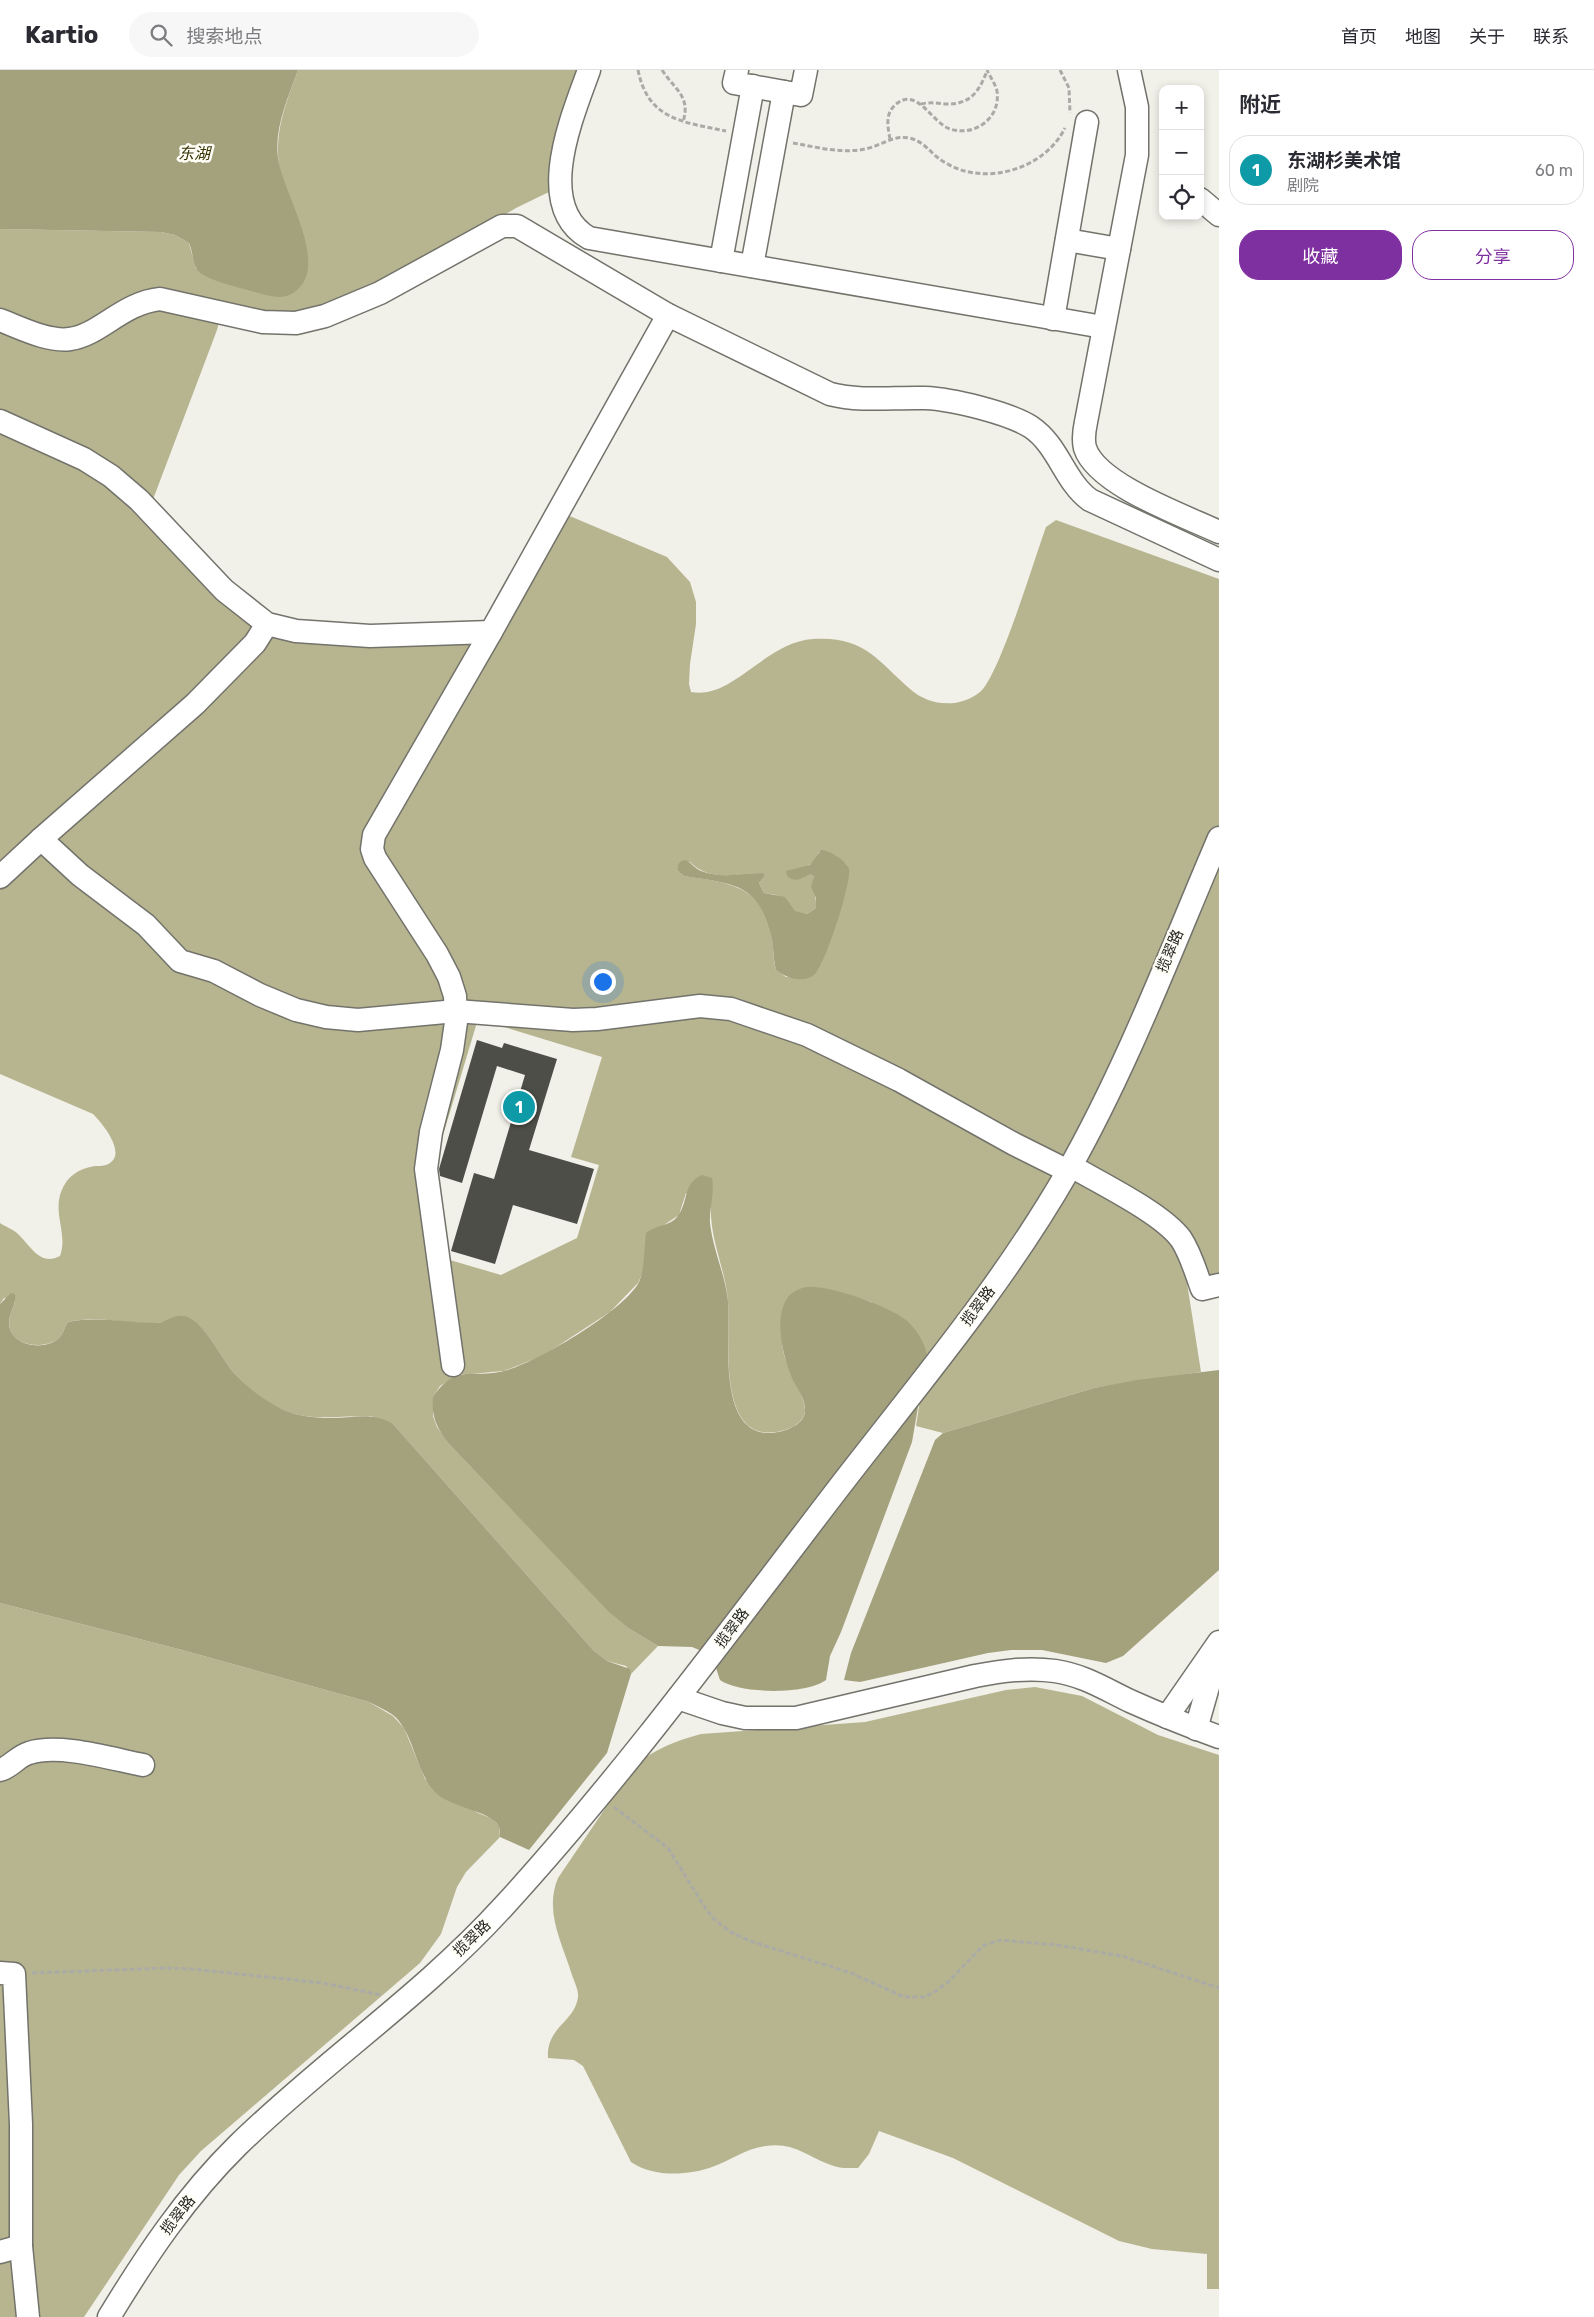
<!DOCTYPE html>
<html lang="zh">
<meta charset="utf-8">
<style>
body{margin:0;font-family:Rubik,"Noto Sans SC",sans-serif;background:#f7f7f7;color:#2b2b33}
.controls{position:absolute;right:15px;top:15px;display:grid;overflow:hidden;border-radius:10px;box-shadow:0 2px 8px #0003}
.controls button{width:45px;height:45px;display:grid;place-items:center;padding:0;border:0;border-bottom:1px solid #e1e1e2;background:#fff;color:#2b2b33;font:25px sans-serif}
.you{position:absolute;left:602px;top:911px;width:18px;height:18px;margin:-12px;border:4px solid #fff;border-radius:50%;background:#1a73e8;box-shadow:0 0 0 8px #1a73e833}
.badge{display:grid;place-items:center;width:32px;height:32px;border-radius:50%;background:#7f30a0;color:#fff;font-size:16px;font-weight:700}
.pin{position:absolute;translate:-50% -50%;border:2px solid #fff;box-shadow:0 1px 5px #0006}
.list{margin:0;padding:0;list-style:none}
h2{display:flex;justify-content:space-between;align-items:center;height:65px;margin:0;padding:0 20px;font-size:21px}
h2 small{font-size:16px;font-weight:400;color:#7c7c81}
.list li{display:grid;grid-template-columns:32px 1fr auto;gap:15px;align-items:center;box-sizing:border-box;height:70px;margin:0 10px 10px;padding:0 10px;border:1px solid #e1e1e2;border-radius:20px}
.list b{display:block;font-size:19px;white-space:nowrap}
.list p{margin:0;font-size:16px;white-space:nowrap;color:#7c7c81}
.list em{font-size:16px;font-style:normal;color:#7c7c81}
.actions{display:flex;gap:10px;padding:15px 20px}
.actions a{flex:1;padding:11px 0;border:1px solid #7f30a0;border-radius:20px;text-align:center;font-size:18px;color:#7f30a0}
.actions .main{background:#7f30a0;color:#fff}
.icon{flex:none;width:28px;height:28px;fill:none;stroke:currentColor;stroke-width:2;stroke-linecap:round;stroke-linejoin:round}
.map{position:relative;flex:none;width:1219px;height:2247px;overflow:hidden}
header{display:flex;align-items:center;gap:30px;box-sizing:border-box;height:70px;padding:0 25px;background:#fff;border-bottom:1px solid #e1e1e2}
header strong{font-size:24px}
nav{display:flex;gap:28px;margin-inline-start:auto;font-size:18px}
.search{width:350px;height:45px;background:#f7f7f7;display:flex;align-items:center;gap:12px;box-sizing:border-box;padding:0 18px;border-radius:28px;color:#7c7c81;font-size:19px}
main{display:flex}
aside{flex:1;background:#fff}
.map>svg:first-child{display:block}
.forest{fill:#b7b590;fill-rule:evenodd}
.water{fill:#a4a17d}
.building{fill:#4e4e48}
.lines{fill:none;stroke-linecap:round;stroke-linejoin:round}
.minor-casing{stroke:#73736c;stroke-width:25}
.path{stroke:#ababa5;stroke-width:3;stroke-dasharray:5 2.5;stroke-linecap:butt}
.minor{stroke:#fff;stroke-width:22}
.labels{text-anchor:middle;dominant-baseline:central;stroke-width:5;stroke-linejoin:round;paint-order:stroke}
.street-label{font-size:15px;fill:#1f1f1c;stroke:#fefef6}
.water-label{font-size:16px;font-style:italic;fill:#373302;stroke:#fefef6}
</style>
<header>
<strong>Kartio</strong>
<div class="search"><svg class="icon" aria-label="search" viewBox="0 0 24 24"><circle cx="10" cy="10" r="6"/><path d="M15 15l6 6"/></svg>搜索地点</div>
<nav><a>首页</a><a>地图</a><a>关于</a><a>联系</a></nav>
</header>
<main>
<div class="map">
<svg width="1219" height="2247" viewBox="0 0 1219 2247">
<rect width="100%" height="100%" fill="#f1f0e9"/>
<!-- forest -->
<g class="forest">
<path d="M298,0H578L551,121L516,138L416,197L299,247L223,237L217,260L152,432L268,546L291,557H472L492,548L553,439L667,487L690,512L696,532V554L690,594L689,614L691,622C733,630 765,572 813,569C864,566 876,589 910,619C929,636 959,639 980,622C999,607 1035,487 1046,457L1056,450L1219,509V1205L1187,1213L1201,1302L1094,1318L943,1363L916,1356L927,1285L871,1232L815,1217L781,1258C782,1268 782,1279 785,1288C789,1301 806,1329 805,1341C804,1350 796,1356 788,1359C714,1384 731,1270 728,1231C725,1197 709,1168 711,1134L686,1123L679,1145L664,1155L638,1213L610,1242L544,1285L504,1301L458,1305L440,1316L433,1327V1346L437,1357L449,1374L609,1541L628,1558L658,1576L631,1604L626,1596L607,1591L594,1581L394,1355C386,1352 377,1347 369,1346C340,1345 313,1352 286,1341C267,1334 247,1318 234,1303C221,1288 204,1251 184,1246C176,1244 171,1251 163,1252C156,1254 148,1253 140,1253C116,1251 92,1246 68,1252C64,1257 64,1264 58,1269C45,1279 15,1277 10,1259C7,1249 12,1241 15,1232L4,1228L0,1234V1153C6,1157 13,1159 18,1164C30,1175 40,1197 60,1186C68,1165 53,1144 61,1122C67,1106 78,1099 95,1096C98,1096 103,1096 106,1095C130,1086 102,1053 93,1044L0,1004V159L161,162L175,165L189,173L196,199L301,157C291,132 276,103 278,75C279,49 289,25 298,0ZM819,782L835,785L847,795L846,820L821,894L803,908L786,907L776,900C773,890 774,880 772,869C763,815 731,813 684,806L678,801V797L690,792C711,813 738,803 764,803L765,806L759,813L764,823L776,825L797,843L807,844L816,838C817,824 811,821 814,806L810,803L801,809L806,797L814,792ZM478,949L602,987L571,1087L599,1095L577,1168L501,1205L443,1188L431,1105Z"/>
<path d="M0,1533L182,1580L369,1632L393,1646L404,1658L425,1709L478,1743L493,1749L499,1756L500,1767L466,1802L457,1817L441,1864L420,1893L201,2081L179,2105L84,2247H0Z"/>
<path d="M1035,1617L1082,1626L1158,1665L1219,1685V2219H1207V2184L1152,2179L1119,2171L953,2088L879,2061L869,2084L858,2098C848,2098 840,2099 831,2095C807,2087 795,2072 766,2076C746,2078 730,2091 712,2097C687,2106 652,2107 631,2092L583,1996L574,1990L548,1988C546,1957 575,1952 578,1927C579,1921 574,1911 572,1905C562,1872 544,1842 558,1808L634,1696C655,1679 675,1671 701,1664L865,1652L1006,1620Z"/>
</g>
<!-- water -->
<g class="water">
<path d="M0,0H298C288,28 274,58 278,88C283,123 326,188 300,217C286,233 269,226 251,221C239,217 202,210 196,198C192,190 193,181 189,173L175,165L161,162L0,159Z"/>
<path d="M821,780C829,780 846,790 849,799C852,812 825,895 815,904C805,914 785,908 776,900C773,889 774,877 771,865C758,812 732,814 684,806L678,801C677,795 679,791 685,790C691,792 694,798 701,801C722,809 742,803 764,803L765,806L759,813L764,823L785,827L795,841L807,844L816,838V828L811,817L814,806L810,804C802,809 795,813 787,806L786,801L810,795Z"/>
<path d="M702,1105L712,1108C715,1123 709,1138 710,1153C713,1180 725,1204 728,1231C731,1263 716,1362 768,1363C782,1363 806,1356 805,1339C805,1328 796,1317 792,1308C783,1287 773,1247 788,1227C792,1222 800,1218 807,1217C827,1214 891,1237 906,1250C917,1260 924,1271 927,1285L912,1372L841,1562L830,1586L826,1610C806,1625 740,1624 720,1610L713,1589L704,1582L692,1577L658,1576L628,1558L608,1541L449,1374C437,1358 431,1347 433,1327C456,1293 471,1309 504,1301C536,1293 624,1241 639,1212C645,1198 644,1178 646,1163C655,1155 670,1156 677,1147C689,1133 682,1113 702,1105Z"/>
<path d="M11,1223L15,1224C17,1235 8,1243 9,1255C12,1276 43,1281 58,1269C64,1264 64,1257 68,1252C98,1246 127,1253 156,1253C166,1253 174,1243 185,1246C204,1251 221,1288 234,1303C246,1316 261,1328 276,1336C293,1346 312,1348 331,1348C353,1348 375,1341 394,1355L594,1581L607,1591L630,1599L631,1604L607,1683L529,1780L500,1767C500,1763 500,1758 498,1755C492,1742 449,1737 435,1722C415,1701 414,1662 393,1645C386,1640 377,1636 369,1632L182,1580L0,1533V1234Z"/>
<path d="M1219,1300V1500L1123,1586L1106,1593L1042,1580H1011L988,1583L860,1612L844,1610L851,1583L935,1370L943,1363L1094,1318L1137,1310Z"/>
</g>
<!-- building -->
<path class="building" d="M477,970L502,978L504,973L557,989L529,1080L594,1099L577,1154L513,1135L495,1194L451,1181L474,1103L494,1109L525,1005L497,996L462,1113L440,1106L439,1099Z"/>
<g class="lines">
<defs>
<g id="minor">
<path d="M589,0C573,45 533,136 589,168L1103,257"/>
<path d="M737,0L734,13L801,25L806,0"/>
<path d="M1129,0L1137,37V85L1086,352C1084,361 1083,370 1085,378C1097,415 1185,446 1219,462"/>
<path d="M1200,129L1219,145"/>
<path d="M1067,170L1119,179"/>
<path d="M721,191L753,16"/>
<path d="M752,196L784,22"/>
<path d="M1053,249L1087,52"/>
<path d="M0,250C21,258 48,272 70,269C100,265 122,233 160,229L263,252L296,253L325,246L380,223L502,156H517L668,245L830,324C862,332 893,327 925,328C952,329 1009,343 1031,357C1059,376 1064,411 1090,430L1219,490"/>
<path d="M0,351L84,389L111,406L139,430L224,520L267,554L296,561L370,566L491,562"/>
<path d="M41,769L195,634L255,573L267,554"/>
<path d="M0,807L41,769L80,805L146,855L180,891L214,901L260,925L296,940L326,947L358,950L456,941L573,950L597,949L700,936L731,939L807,965L899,1010L1014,1074L1068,1101"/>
<path d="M1071,1096C1100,1113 1162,1143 1181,1169C1191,1184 1196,1203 1202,1219L1219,1215"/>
<path d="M453,1295L426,1099L431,1062L452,980L456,952L455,926L449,907L437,884L375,788L372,779L374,765L491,562L668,245"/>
<path d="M678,1628L722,1643L745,1648H796L975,1606C1001,1601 1028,1597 1055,1601C1083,1605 1105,1619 1130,1631C1159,1644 1189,1656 1219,1667"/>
<path d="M1167,1647L1219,1572"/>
<path d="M1196,1659L1217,1585"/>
<path d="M0,1700C11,1697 18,1686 29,1683C59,1673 112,1689 143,1695"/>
<path d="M0,1903L14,1904L21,2054V2176L28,2247"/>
<path d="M0,2182L21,2176"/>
<path d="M109,2247C146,2186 186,2126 238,2075C323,1992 423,1925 503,1837C623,1706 729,1561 837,1420C917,1316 1003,1215 1068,1101C1128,995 1171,880 1219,768"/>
</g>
</defs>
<!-- minor casing -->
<use href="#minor" class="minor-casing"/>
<!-- path -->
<g class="path">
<path d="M638,0C648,50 683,52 726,61"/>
<path d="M662,0C675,20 691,26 683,52"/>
<path d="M1060,0L1069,18L1070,43"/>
<path d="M921,34C929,32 937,33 945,34C970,35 979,22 987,1"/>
<path d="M890,69C888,58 885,45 894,36C916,14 932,53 950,59C975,67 1001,48 997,21C995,13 990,7 987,0"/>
<path d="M793,73C816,77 842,84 865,79C881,76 892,65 909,68C925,71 932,86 946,93C985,117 1045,99 1065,58"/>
<path d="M614,1737L668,1778L706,1839L716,1851L731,1862L750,1871L851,1903L904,1927H925L936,1921L948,1912L983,1876L1000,1870L1056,1875L1122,1886L1219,1918"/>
<path d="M32,1903L167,1898L192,1899L323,1913L381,1925"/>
</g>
<!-- minor -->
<use href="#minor" class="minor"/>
</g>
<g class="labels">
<!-- street labels -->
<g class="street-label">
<text transform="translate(1170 881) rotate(-67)">揽翠路</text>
<text transform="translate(978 1236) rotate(-53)">揽翠路</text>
<text transform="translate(732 1558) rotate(-53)">揽翠路</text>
<text transform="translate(472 1868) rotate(-44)">揽翠路</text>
<text transform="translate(178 2145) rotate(-52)">揽翠路</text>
</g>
<!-- water labels -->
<g class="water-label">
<text x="194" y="83">东湖</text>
</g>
</g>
</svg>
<div class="controls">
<button>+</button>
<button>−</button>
<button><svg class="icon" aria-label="locate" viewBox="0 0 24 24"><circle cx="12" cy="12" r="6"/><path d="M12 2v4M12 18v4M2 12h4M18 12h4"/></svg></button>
</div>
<div class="you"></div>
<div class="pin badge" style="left:519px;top:1037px;background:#0f9aa8">1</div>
</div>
<aside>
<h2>附近<small></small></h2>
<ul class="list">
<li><span class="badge" style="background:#0f9aa8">1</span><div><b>东湖杉美术馆</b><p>剧院</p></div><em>60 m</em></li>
</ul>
<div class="actions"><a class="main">收藏</a><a>分享</a></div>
</aside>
</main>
